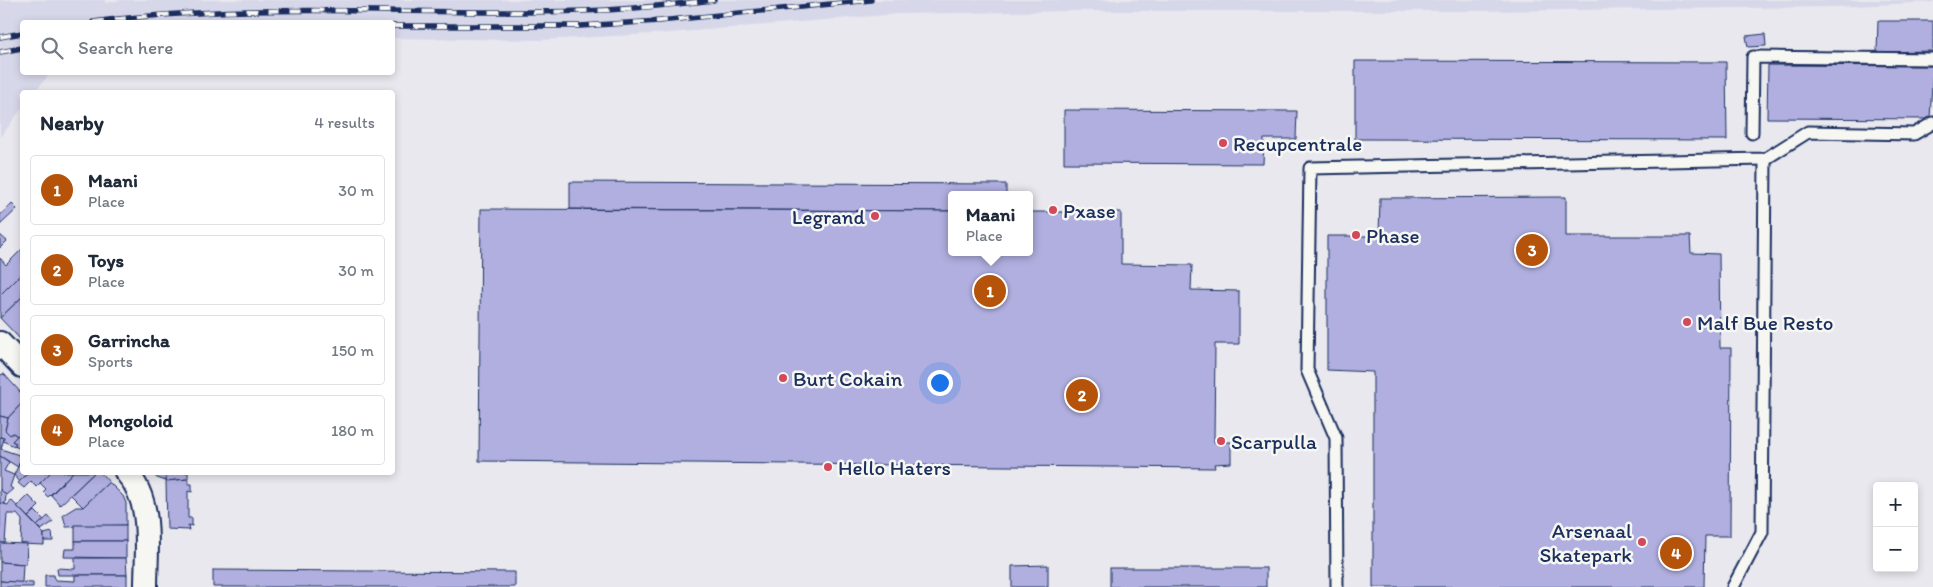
<!DOCTYPE html>
<meta charset="utf-8">
<style>
body{margin:0;font-family:Itim,sans-serif;background:#f6f6f7;color:#1f2937}
.controls{position:absolute;right:15px;bottom:15px;display:grid;overflow:hidden;border-radius:5px;box-shadow:0 2px 8px #0003}
.controls button{width:45px;height:45px;display:grid;place-items:center;padding:0;border:0;border-bottom:1px solid #e0e1e3;background:#fff;color:#1f2937;font:25px sans-serif}
.you{position:absolute;left:939px;top:382px;width:18px;height:18px;margin:-12px;border:4px solid #fff;border-radius:50%;background:#1a73e8;box-shadow:0 0 0 8px #1a73e833}
.badge{display:grid;place-items:center;width:32px;height:32px;border-radius:50%;background:#b45309;color:#fff;font-size:16px;font-weight:700}
.pin{position:absolute;translate:-50% -50%;border:2px solid #fff;box-shadow:0 1px 5px #0006}
.popup{position:absolute;left:948px;top:191px;width:85px;height:65px;box-sizing:border-box;display:grid;place-content:center;border-radius:5px;background:#fff;filter:drop-shadow(0 1px 4px #0005);font-size:16px;white-space:nowrap;color:#747a83}
.popup b{font-size:19px;color:#1f2937}
.popup::after{content:'';position:absolute;left:50%;top:100%;margin-left:-10px;border:10px solid transparent;border-top-color:#fff}
.list{margin:0;padding:0;list-style:none}
h2{display:flex;justify-content:space-between;align-items:center;height:65px;margin:0;padding:0 20px;font-size:21px}
h2 small{font-size:16px;font-weight:400;color:#747a83}
.list li{display:grid;grid-template-columns:32px 1fr auto;gap:15px;align-items:center;box-sizing:border-box;height:70px;margin:0 10px 10px;padding:0 10px;border:1px solid #e0e1e3;border-radius:5px}
.list b{display:block;font-size:19px;white-space:nowrap}
.list p{margin:0;font-size:16px;white-space:nowrap;color:#747a83}
.list em{font-size:16px;font-style:normal;color:#747a83}
.icon{flex:none;width:28px;height:28px;fill:none;stroke:currentColor;stroke-width:2;stroke-linecap:round;stroke-linejoin:round}
.map{position:relative;flex:none;width:1933px;height:587px;overflow:hidden}
.search{position:absolute;background:#fff;box-shadow:0 2px 8px #0003;left:20px;top:20px;width:375px;height:55px;display:flex;align-items:center;gap:12px;box-sizing:border-box;padding:0 18px;border-radius:5px;color:#747a83;font-size:19px}
.panel{position:absolute;background:#fff;box-shadow:0 2px 8px #0003;left:20px;top:90px;width:375px;height:385px;border-radius:5px}
.map>svg:first-child{display:block}
.built{fill:#d7d7ea}
.building{fill:#b0afe0;stroke:#1b2f5e}
.lines{fill:none;stroke-linecap:round;stroke-linejoin:round}
.service-casing{stroke:#1b2f5e;stroke-width:15}
.minor-casing{stroke:#1b2f5e;stroke-width:26}
.service{stroke:#f6f6f2;stroke-width:11}
.minor{stroke:#f6f6f2;stroke-width:22}
.rail-casing{stroke:#1b2f5e;stroke-width:5.5}
.rail{stroke:#f6f6f2;stroke-width:4;stroke-dasharray:11;stroke-linecap:butt}
.poi-dot{fill:#d1495b;stroke:#f6f6f2;stroke-width:2}
.labels{text-anchor:middle;dominant-baseline:central;stroke-width:5;stroke-linejoin:round;paint-order:stroke}
.poi-label{font-size:21px;fill:#1b2f5e;stroke:#f6f6f2;text-anchor:start}
</style>
<div class="map">
<svg width="1933" height="587" viewBox="0 0 1933 587">
<rect width="100%" height="100%" fill="#e8e8ee"/>
<filter id="ink" filterUnits="userSpaceOnUse"><feTurbulence type="fractalNoise" baseFrequency=".02" numOctaves="2"/><feDisplacementMap in="SourceGraphic" scale="10" xChannelSelector="R" yChannelSelector="G"/><feConvolveMatrix kernelMatrix="1 2 1 2 8 2 1 2 1" color-interpolation-filters="sRGB"/></filter>
<g filter="url(#ink)">
<!-- built -->
<path class="built" d="M0,0H105V3L122,0H1933V2L1836,7L1476,11H1073L897,14L669,33L540,40L393,38L392,22H22V72L50,73L35,92H22V108L0,138Z"/>
<!-- building -->
<g class="building">
<path d="M1878,21H1933V51L1877,52Z"/>
<path d="M1765,34L1766,46L1748,47L1746,36Z"/>
<path d="M1355,61L1726,62L1727,140L1355,139Z"/>
<path d="M1768,65L1933,66L1930,119L1767,118Z"/>
<path d="M1064,110L1297,111L1296,139H1264L1263,164L1064,163Z"/>
<path d="M570,182L1006,184V195H951V211L570,209Z"/>
<path d="M1566,197V236H1690L1691,253L1719,254L1720,348H1731L1730,536H1705L1704,587H1373V372L1327,370V236H1379L1380,198Z"/>
<path d="M12,204L17,209L0,225V215Z"/>
<path d="M481,209L951,211V252H1029V212H1121V264L1192,265L1191,290L1239,291V344H1215L1214,442H1231V463L1214,464L1215,468L479,461Z"/>
<path d="M0,235L7,241L0,248Z"/>
<path d="M22,249V273L0,295V258L6,265Z"/>
<path d="M22,273V297L0,318V295Z"/>
<path d="M22,297V341L0,318Z"/>
<path d="M4,374L22,394V403L8,418L0,416V375Z"/>
<path d="M22,403V431L17,436L13,433L10,435L5,430L8,418Z"/>
<path d="M0,416L8,418L5,430L10,435L13,433L17,436L12,441L16,443L14,446L3,441L4,438L0,437Z"/>
<path d="M22,431V445L20,444L19,448L14,446L16,443L12,441Z"/>
<path d="M0,437L4,438L1,449L22,456L18,467L0,456Z"/>
<path d="M0,456L9,462L4,471L14,475L10,487L13,489L6,495L0,489Z"/>
<path d="M22,458V472H29L20,482L14,475Z"/>
<path d="M29,472H51L36,487L31,481L24,488L18,483Z"/>
<path d="M51,472H73L48,497L43,492L46,489L40,483Z"/>
<path d="M73,472H95L60,505L51,495Z"/>
<path d="M95,472H100L109,482L83,507L71,495Z"/>
<path d="M151,472H167L166,481L157,478Z"/>
<path d="M167,472H188V479L166,481Z"/>
<path d="M188,479V484H192V492L188,491V518H192V526L188,525L189,530L167,529L166,481Z"/>
<path d="M109,482L123,496L126,503V525L66,527L63,515L76,507H83Z"/>
<path d="M0,489L6,495L5,504L0,503Z"/>
<path d="M28,495L39,506L28,517L17,506Z"/>
<path d="M11,500L44,534V545L21,544L22,520L17,514H7L5,543H0V503L8,505Z"/>
<path d="M35,511L44,520L37,526L28,517Z"/>
<path d="M48,516L53,522L41,530L37,526Z"/>
<rect x="75" y="525" width="51" height="16"/>
<path d="M52,532L53,541H44V534Z"/>
<path d="M75,541H126V558L64,557L65,549H75Z"/>
<path d="M0,543L27,544L26,564L0,562Z"/>
<path d="M75,558H126L127,575H58L57,568L75,569Z"/>
<path d="M0,562L23,564L22,583L0,581Z"/>
<path d="M1048,565V587H1012V566Z"/>
<rect x="1110" y="568" width="156" height="19"/>
<path d="M213,570L515,572V587H213Z"/>
<path d="M45,575H54L55,580L75,581V575H127V587H45Z"/>
<path d="M0,581L33,583V587H0Z"/>
</g>
<g class="lines">
<defs>
<g id="service">
<path d="M1752,133L1753,57L1933,59"/>
<path d="M1337,587L1336,438L1307,370L1310,168L1765,159L1808,132L1914,134L1933,123"/>
<path d="M1733,587L1762,532L1765,159"/>
</g>
<g id="minor">
<path d="M0,343L22,366"/>
<path d="M126,472C154,502 146,550 146,587"/>
</g>
</defs>
<!-- service casing -->
<use href="#service" class="service-casing"/>
<!-- minor casing -->
<use href="#minor" class="minor-casing"/>
<!-- service -->
<use href="#service" class="service"/>
<!-- minor -->
<use href="#minor" class="minor"/>
<defs>
<g id="rail">
<path d="M93,22C255,1 419,16 582,11C626,10 670,5 714,0"/>
<path d="M392,26H580L659,21L871,0"/>
<path d="M0,37L22,33"/>
<path d="M0,52L22,48"/>
</g>
</defs>
<!-- rail casing -->
<use href="#rail" class="rail-casing"/>
<!-- rail -->
<use href="#rail" class="rail"/>
</g>
</g>
<!-- markers -->
<g class="poi-dot">
<circle cx="1223" cy="143" r="5"/>
<circle cx="1053" cy="210" r="5"/>
<circle cx="875" cy="216" r="5"/>
<circle cx="1356" cy="235" r="5"/>
<circle cx="1687" cy="322" r="5"/>
<circle cx="783" cy="378" r="5"/>
<circle cx="1221" cy="441" r="5"/>
<circle cx="828" cy="467" r="5"/>
<circle cx="1642" cy="542" r="5"/>
</g>
<g class="labels">
<!-- poi labels -->
<g class="poi-label">
<text x="1233" y="143">Recupcentrale</text>
<text x="1063" y="210">Pxase</text>
<text x="865" y="216" text-anchor="end">Legrand</text>
<text x="1366" y="235">Phase</text>
<text x="1697" y="322">Malf Bue Resto</text>
<text x="793" y="378">Burt Cokain</text>
<text x="1231" y="441">Scarpulla</text>
<text x="838" y="467">Hello Haters</text>
<text x="1632" y="530" text-anchor="end">Arsenaal<tspan x="1632" dy="24">Skatepark</tspan></text>
</g>
</g>
</svg>
<div class="controls">
<button>+</button>
<button>−</button>
</div>
<div class="you"></div>
<div class="pin badge" style="left:990px;top:291px">1</div>
<div class="popup"><b>Maani</b>Place</div>
<div class="pin badge" style="left:1082px;top:395px">2</div>
<div class="pin badge" style="left:1532px;top:250px">3</div>
<div class="pin badge" style="left:1676px;top:553px">4</div>
<div class="search"><svg class="icon" aria-label="search" viewBox="0 0 24 24"><circle cx="10" cy="10" r="6"/><path d="M15 15l6 6"/></svg>Search here</div>
<section class="panel">
<h2>Nearby<small>4 results</small></h2>
<ul class="list">
<li><span class="badge">1</span><div><b>Maani</b><p>Place</p></div><em>30 m</em></li>
<li><span class="badge">2</span><div><b>Toys</b><p>Place</p></div><em>30 m</em></li>
<li><span class="badge">3</span><div><b>Garrincha</b><p>Sports</p></div><em>150 m</em></li>
<li><span class="badge">4</span><div><b>Mongoloid</b><p>Place</p></div><em>180 m</em></li>
</ul>
</section>
</div>
